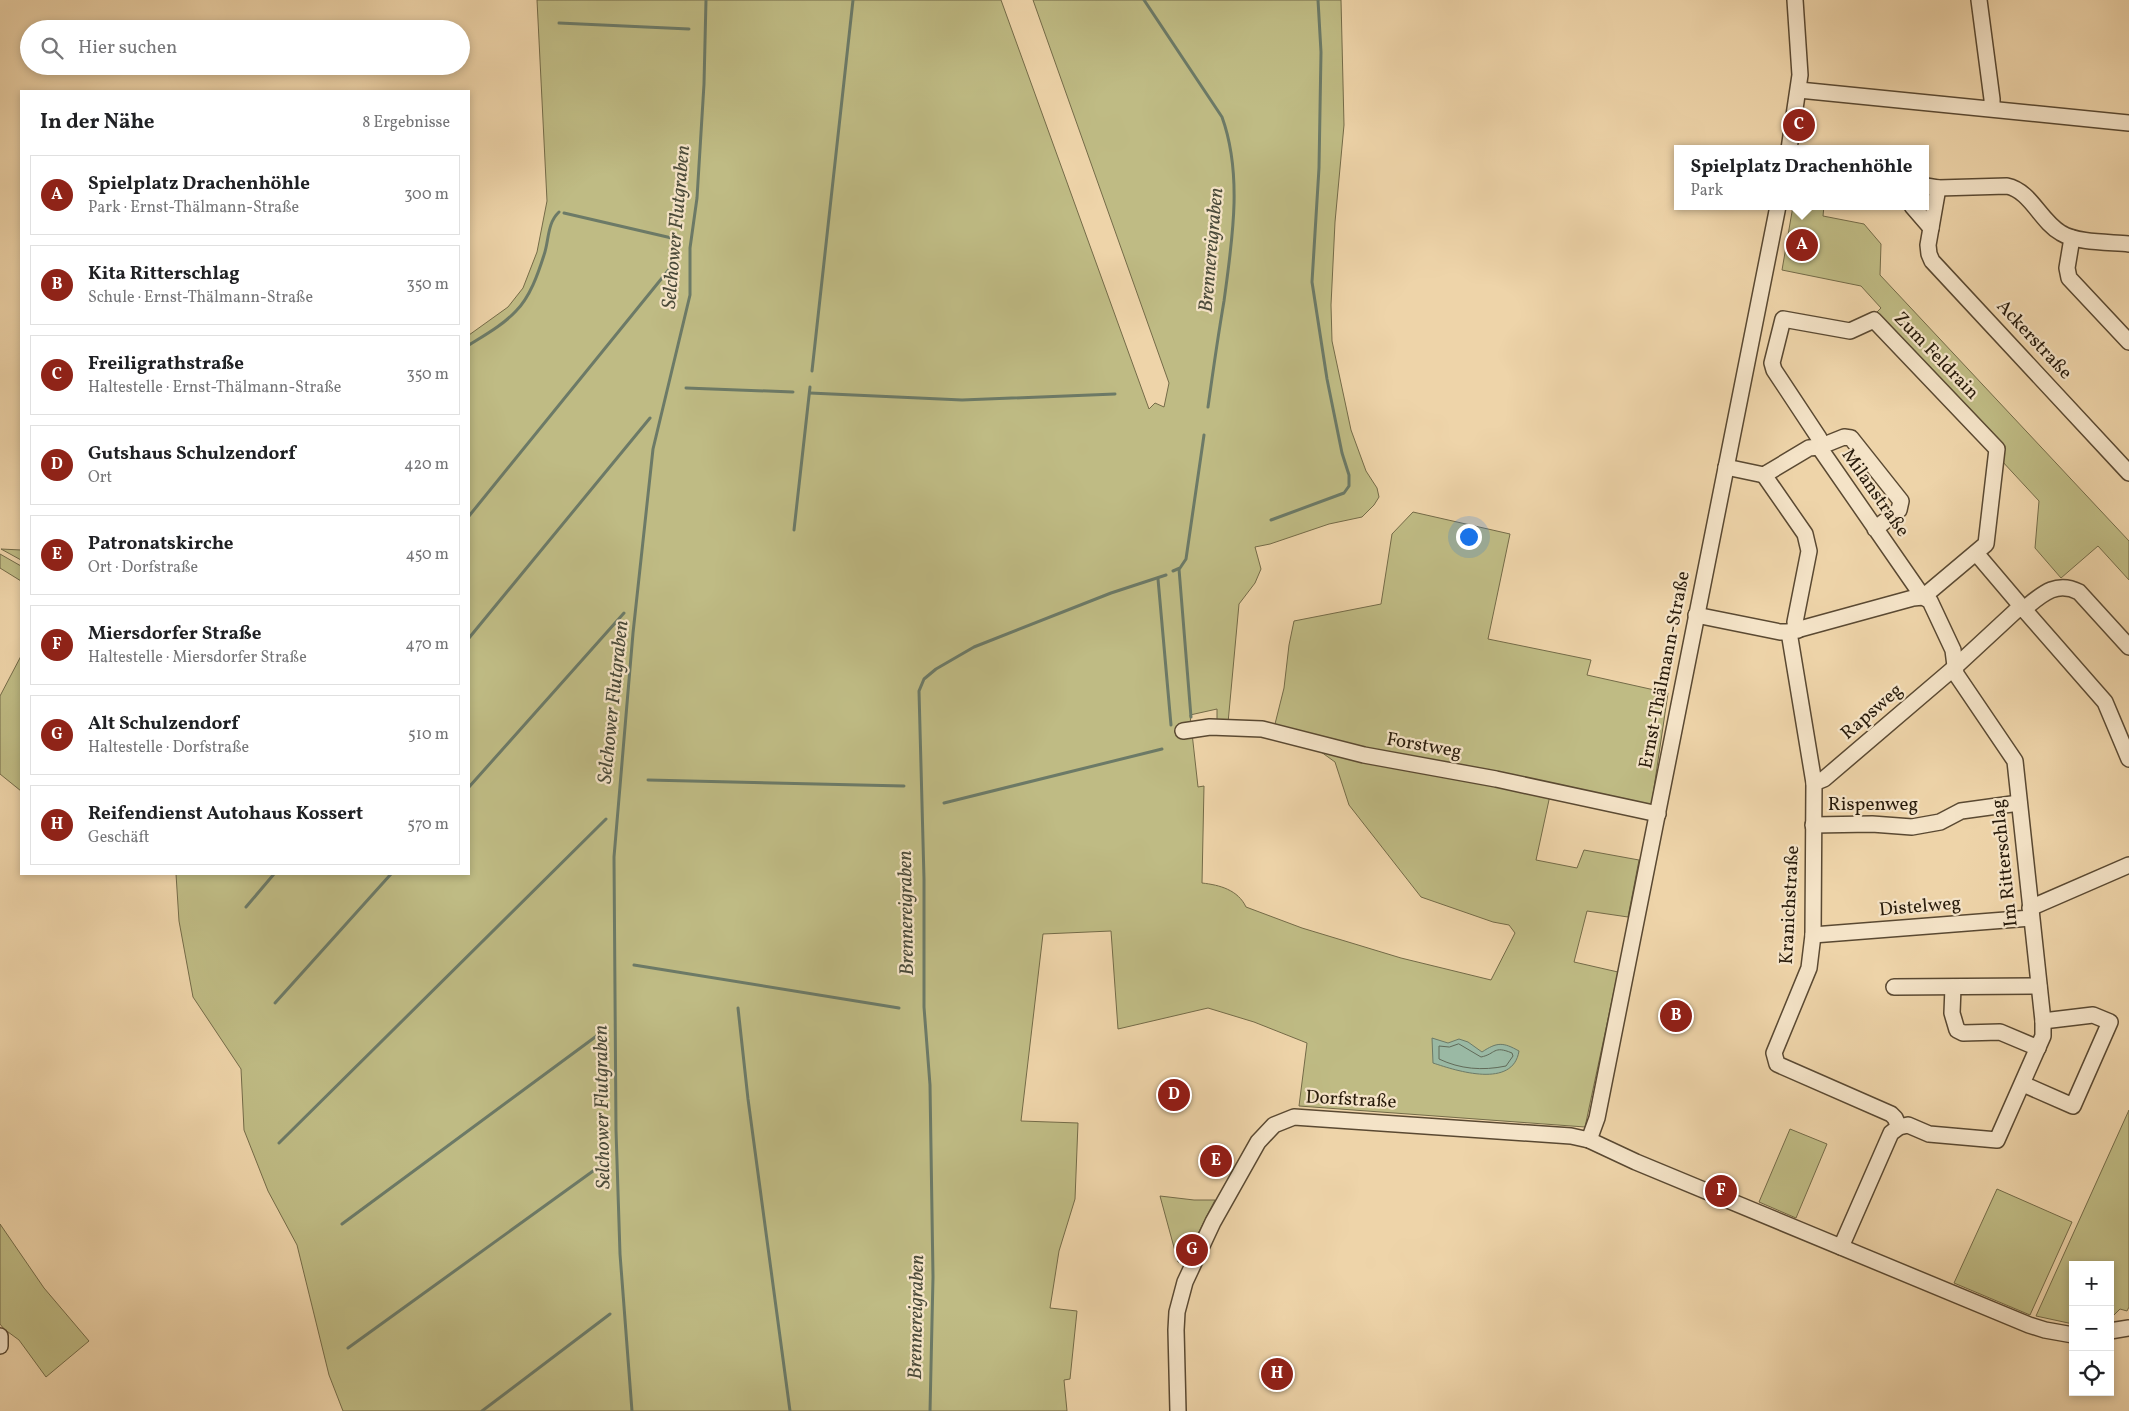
<!DOCTYPE html>
<html lang="de">
<meta charset="utf-8">
<style>
body{margin:0;font-family:Vollkorn,serif;background:#f2f2f2;color:#202124}
.controls{position:absolute;right:15px;bottom:15px;display:grid;overflow:hidden;border-radius:0px;box-shadow:0 2px 8px #0003}
.controls button{width:45px;height:45px;display:grid;place-items:center;padding:0;border:0;border-bottom:1px solid #e0e0e0;background:#fff;color:#202124;font:25px sans-serif}
.you{position:absolute;left:1468px;top:536px;width:18px;height:18px;margin:-12px;border:4px solid #fff;border-radius:50%;background:#1a73e8;box-shadow:0 0 0 8px #1a73e833}
.badge{display:grid;place-items:center;width:32px;height:32px;border-radius:50%;background:#8f2418;color:#fff;font-size:16px;font-weight:700}
.pin{position:absolute;translate:-50% -50%;border:2px solid #fff;box-shadow:0 1px 5px #0006}
.popup{position:absolute;left:1674px;top:145px;width:255px;height:65px;box-sizing:border-box;display:grid;place-content:center;border-radius:0px;background:#fff;filter:drop-shadow(0 1px 4px #0005);font-size:16px;white-space:nowrap;color:#757577}
.popup b{font-size:19px;color:#202124}
.popup::after{content:'';position:absolute;left:50%;top:100%;margin-left:-10px;border:10px solid transparent;border-top-color:#fff}
.list{margin:0;padding:0;list-style:none}
h2{display:flex;justify-content:space-between;align-items:center;height:65px;margin:0;padding:0 20px;font-size:21px}
h2 small{font-size:16px;font-weight:400;color:#757577}
.list li{display:grid;grid-template-columns:32px 1fr auto;gap:15px;align-items:center;box-sizing:border-box;height:80px;margin:0 10px 10px;padding:0 10px;border:1px solid #e0e0e0;border-radius:0px}
.list b{display:block;font-size:19px;white-space:nowrap}
.list p{margin:0;font-size:16px;white-space:nowrap;color:#757577}
.list em{font-size:16px;font-style:normal;color:#757577}
.icon{flex:none;width:28px;height:28px;fill:none;stroke:currentColor;stroke-width:2;stroke-linecap:round;stroke-linejoin:round}
.map{position:relative;flex:none;width:2129px;height:1411px;overflow:hidden}
.search{position:absolute;background:#fff;box-shadow:0 2px 8px #0003;left:20px;top:20px;width:450px;height:55px;display:flex;align-items:center;gap:12px;box-sizing:border-box;padding:0 18px;border-radius:28px;color:#757577;font-size:19px}
.panel{position:absolute;background:#fff;box-shadow:0 2px 8px #0003;left:20px;top:90px;width:450px;height:785px;border-radius:0px}
.map>svg:first-child{display:block}
.green{fill:#bfbb84;stroke:#746b48}
.water{fill:#9ab9a4;stroke:#6c7a67}
.lines{fill:none;stroke-linecap:round;stroke-linejoin:round}
.shore{stroke:#616a58;stroke-width:1}
.stream{stroke:#6c7a67;stroke-width:3}
.minor-casing{stroke:#5a4932;stroke-width:18}
.minor{stroke:#f4e3c7;stroke-width:15}
.labels{text-anchor:middle;dominant-baseline:central;stroke-width:4.5;stroke-linejoin:round;paint-order:stroke}
.street-label{font-size:19px;fill:#281b0b;stroke:#f4e3c7}
.water-label{font-size:20px;font-style:italic;fill:#4a4a39;stroke:#f4e3c7}
</style>
<div class="map">
<svg width="2129" height="1411" viewBox="0 0 2129 1411">
<rect width="100%" height="100%" fill="#eed4a9"/>
<filter id="stains"><feTurbulence type="fractalNoise" baseFrequency=".004" numOctaves="4"/><feColorMatrix values="0 0 0 0 .2 0 0 0 0 .09 0 0 0 0 .02 0 0 0 .5 -.17"/></filter>
<radialGradient id="worn" r=".72"><stop offset=".6" stop-color="#630" stop-opacity="0"/><stop offset="1" stop-color="#630" stop-opacity=".3"/></radialGradient>
<!-- green -->
<g class="green">
<path d="M537,0H1001L1149,409L1155,403L1164,407L1169,383L1033,0H1341L1344,125L1335,222L1331,305L1332,341L1351,430L1366,471L1377,488L1379,497L1374,505L1362,517L1329,524L1270,544L1255,547L1261,569L1255,583L1239,604L1228,723H1217V709L1190,715L1198,787L1204,786L1202,883C1220,885 1238,890 1246,907L1302,928L1401,958L1491,980L1515,933L1509,925L1493,922L1421,897L1349,805L1335,762L1296,734L1274,728L1284,688L1289,645L1294,621L1381,604L1392,534L1413,512L1510,534L1488,639L1591,660L1587,675L1668,693L1651,808L1552,786L1536,860L1577,868L1584,850L1639,860L1628,917L1587,911L1574,962L1618,972L1585,1127L1299,1106L1307,1043L1254,1022L1208,1008L1118,1029L1111,931L1043,934L1021,1121L1078,1123L1075,1199L1059,1251L1050,1308L1077,1311L1070,1379L1064,1380L1067,1411H343L329,1375L297,1245L268,1191L244,1130L241,1069L193,997L179,921L176,874H469V335L508,307L523,288L537,252L547,201Z"/>
<path d="M1793,206H1824L1823,216L1864,224L1881,244L1880,275L2129,541V580L2098,546L2061,578L2035,548L2039,501L2001,460L1875,314L1881,308L1861,286L1782,270Z"/>
<path d="M1,549L21,550V560Z"/>
<path d="M0,554L21,566V581L0,568Z"/>
<path d="M21,656V791L0,774V696Z"/>
<path d="M2129,1110V1307L2127,1311L2120,1309L2110,1319V1265H2073V1324L2036,1316Z"/>
<path d="M1790,1129L1827,1144L1796,1218L1759,1202Z"/>
<path d="M1997,1189L2072,1222L2030,1315L1954,1283Z"/>
<path d="M1160,1196L1194,1200H1215L1183,1263L1178,1262Z"/>
<path d="M0,1224L44,1288L89,1341L46,1377L19,1340L4,1329L0,1324Z"/>
</g>
<!-- water -->
<path class="water" d="M1432,1038L1448,1043L1459,1039L1468,1042L1482,1052C1497,1042 1503,1042 1519,1051C1513,1089 1457,1071 1433,1063Z"/>
<g class="lines">
<!-- shore -->
<path class="shore" d="M1459,1044L1481,1057C1496,1054 1493,1045 1512,1053L1513,1056L1506,1066C1482,1071 1460,1069 1439,1059V1046L1449,1047Z"/>
<!-- stream -->
<g class="stream">
<path d="M1144,0L1222,117C1243,175 1232,242 1224,301C1218,336 1213,371 1208,407"/>
<path d="M559,23L689,29"/>
<path d="M564,213L676,239"/>
<path d="M469,345C485,335 503,325 516,311C530,297 538,274 544,255C549,241 547,223 559,212"/>
<path d="M812,371L853,0"/>
<path d="M686,388L793,392"/>
<path d="M810,393L962,400L1115,394"/>
<path d="M469,516L675,262"/>
<path d="M1271,520L1344,493L1349,486V475L1342,453L1327,379L1312,282L1319,168L1321,52L1318,0"/>
<path d="M794,530L810,387"/>
<path d="M1179,569L1191,717"/>
<path d="M1173,571L1180,568L1186,559L1204,435"/>
<path d="M1158,579L1171,725"/>
<path d="M469,638L650,418"/>
<path d="M648,780L904,786"/>
<path d="M469,787L624,613"/>
<path d="M944,803L1162,749"/>
<path d="M246,907L274,874"/>
<path d="M634,965L899,1008"/>
<path d="M275,1003L391,874"/>
<path d="M738,1008L748,1099L790,1411"/>
<path d="M279,1143L606,819"/>
<path d="M342,1224L602,1032"/>
<path d="M348,1348L600,1166"/>
<path d="M482,1411L610,1314"/>
<path d="M632,1411L620,1254L616,1130L614,857L633,633L653,449L690,295V248L697,198L704,84L706,0"/>
<path d="M930,1411L933,1277L930,1085L924,1007V879L919,691L924,679L936,669L974,647L1111,593L1166,575"/>
</g>
<defs>
<g id="minor">
<path d="M1979,0L1992,99V108"/>
<path d="M1799,90L2129,123"/>
<path d="M1789,149L1800,75L1795,0"/>
<path d="M1926,186L1938,188L2007,186C2031,191 2040,221 2061,233C2077,243 2110,242 2129,244"/>
<path d="M1938,188L1928,245L1929,254L1932,261L2129,473"/>
<path d="M1912,206L1931,228"/>
<path d="M2072,238L2067,268L2069,278L2129,342"/>
<path d="M1726,467L1764,475L1809,448L1819,447L1923,597L1986,544L1997,449L1874,320L1850,331L1783,319L1772,363L1774,370L1819,438V447L1844,437L1851,438L1901,501L1899,510L1875,529"/>
<path d="M1764,475L1805,534L1809,551L1795,622L1798,630"/>
<path d="M1976,553L2021,606"/>
<path d="M2024,609C2041,595 2056,580 2079,592L2129,647"/>
<path d="M1696,615L1780,632H1789L1913,598L1923,597L1930,601L1953,650L1956,674L2015,761L2043,1021V1036L1997,1140L1929,1134L1908,1125L1899,1127L1891,1133L1841,1247"/>
<path d="M1789,632L1814,783L1813,935L1809,968L1774,1053L1777,1064L1891,1114L1895,1118L1899,1127"/>
<path d="M1183,731L1210,727L1262,729L1364,755L1496,779L1658,814"/>
<path d="M1814,783L1824,779L1954,668L2021,606L2105,702L2129,759"/>
<path d="M1813,825L1872,824L1912,827L1940,822L1961,811L2019,803"/>
<path d="M2030,908L2129,865"/>
<path d="M1813,935L2031,918"/>
<path d="M1894,987L2039,986"/>
<path d="M1953,987L1952,1013L1957,1030L1963,1033L2000,1032L2038,1048"/>
<path d="M2023,1084L2073,1106L2110,1022L2093,1015L2043,1021"/>
<path d="M1589,1140L1597,1118L1778,206"/>
<path d="M2110,1331L2129,1328"/>
<path d="M0,1336V1346"/>
<path d="M1178,1411L1176,1330L1177,1312L1185,1282L1213,1222L1258,1142L1274,1125L1294,1117L1571,1136L1589,1140L1636,1162L2029,1325L2045,1330L2073,1335"/>
</g>
</defs>
<!-- minor casing -->
<use href="#minor" class="minor-casing"/>
<!-- minor -->
<use href="#minor" class="minor"/>
</g>
<g class="labels">
<!-- street labels -->
<g class="street-label">
<text transform="translate(2034 340) rotate(47)">Ackerstraße</text>
<text transform="translate(1936 356) rotate(46)">Zum Feldrain</text>
<text transform="translate(1875 493) rotate(55)">Milanstraße</text>
<text transform="translate(1665 670) rotate(-79)">Ernst-Thälmann-Straße</text>
<text transform="translate(1872 712) rotate(-41)">Rapsweg</text>
<text transform="translate(1424 746) rotate(10)">Forstweg</text>
<text x="1873" y="805">Rispenweg</text>
<text transform="translate(2005 863) rotate(-96)">Im Ritterschlag</text>
<text transform="translate(1790 905) rotate(-87)">Kranichstraße</text>
<text transform="translate(1920 907) rotate(-5)">Distelweg</text>
<text transform="translate(1351 1100) rotate(3)">Dorfstraße</text>
</g>
<!-- water labels -->
<g class="water-label">
<text transform="translate(677 227) rotate(-85)">Selchower Flutgraben</text>
<text transform="translate(1212 250) rotate(-85)">Brennereigraben</text>
<text transform="translate(614 702) rotate(-84)">Selchower Flutgraben</text>
<text transform="translate(907 913) rotate(-91)">Brennereigraben</text>
<text transform="translate(603 1107) rotate(-91)">Selchower Flutgraben</text>
<text transform="translate(917 1317) rotate(-89)">Brennereigraben</text>
</g>
</g>
<rect width="100%" height="100%" filter="url(#stains)"/>
<rect width="100%" height="100%" fill="url(#worn)"/>
</svg>
<div class="controls">
<button>+</button>
<button>−</button>
<button><svg class="icon" aria-label="locate" viewBox="0 0 24 24"><circle cx="12" cy="12" r="6"/><path d="M12 2v4M12 18v4M2 12h4M18 12h4"/></svg></button>
</div>
<div class="you"></div>
<div class="pin badge" style="left:1802px;top:245px">A</div>
<div class="popup"><b>Spielplatz Drachenhöhle</b>Park</div>
<div class="pin badge" style="left:1676px;top:1016px">B</div>
<div class="pin badge" style="left:1799px;top:125px">C</div>
<div class="pin badge" style="left:1174px;top:1095px">D</div>
<div class="pin badge" style="left:1216px;top:1161px">E</div>
<div class="pin badge" style="left:1721px;top:1191px">F</div>
<div class="pin badge" style="left:1192px;top:1250px">G</div>
<div class="pin badge" style="left:1277px;top:1374px">H</div>
<div class="search"><svg class="icon" aria-label="search" viewBox="0 0 24 24"><circle cx="10" cy="10" r="6"/><path d="M15 15l6 6"/></svg>Hier suchen</div>
<section class="panel">
<h2>In der Nähe<small>8 Ergebnisse</small></h2>
<ul class="list">
<li><span class="badge">A</span><div><b>Spielplatz Drachenhöhle</b><p>Park · Ernst-Thälmann-Straße</p></div><em>300 m</em></li>
<li><span class="badge">B</span><div><b>Kita Ritterschlag</b><p>Schule · Ernst-Thälmann-Straße</p></div><em>350 m</em></li>
<li><span class="badge">C</span><div><b>Freiligrathstraße</b><p>Haltestelle · Ernst-Thälmann-Straße</p></div><em>350 m</em></li>
<li><span class="badge">D</span><div><b>Gutshaus Schulzendorf</b><p>Ort</p></div><em>420 m</em></li>
<li><span class="badge">E</span><div><b>Patronatskirche</b><p>Ort · Dorfstraße</p></div><em>450 m</em></li>
<li><span class="badge">F</span><div><b>Miersdorfer Straße</b><p>Haltestelle · Miersdorfer Straße</p></div><em>470 m</em></li>
<li><span class="badge">G</span><div><b>Alt Schulzendorf</b><p>Haltestelle · Dorfstraße</p></div><em>510 m</em></li>
<li><span class="badge">H</span><div><b>Reifendienst Autohaus Kossert</b><p>Geschäft</p></div><em>570 m</em></li>
</ul>
</section>
</div>
